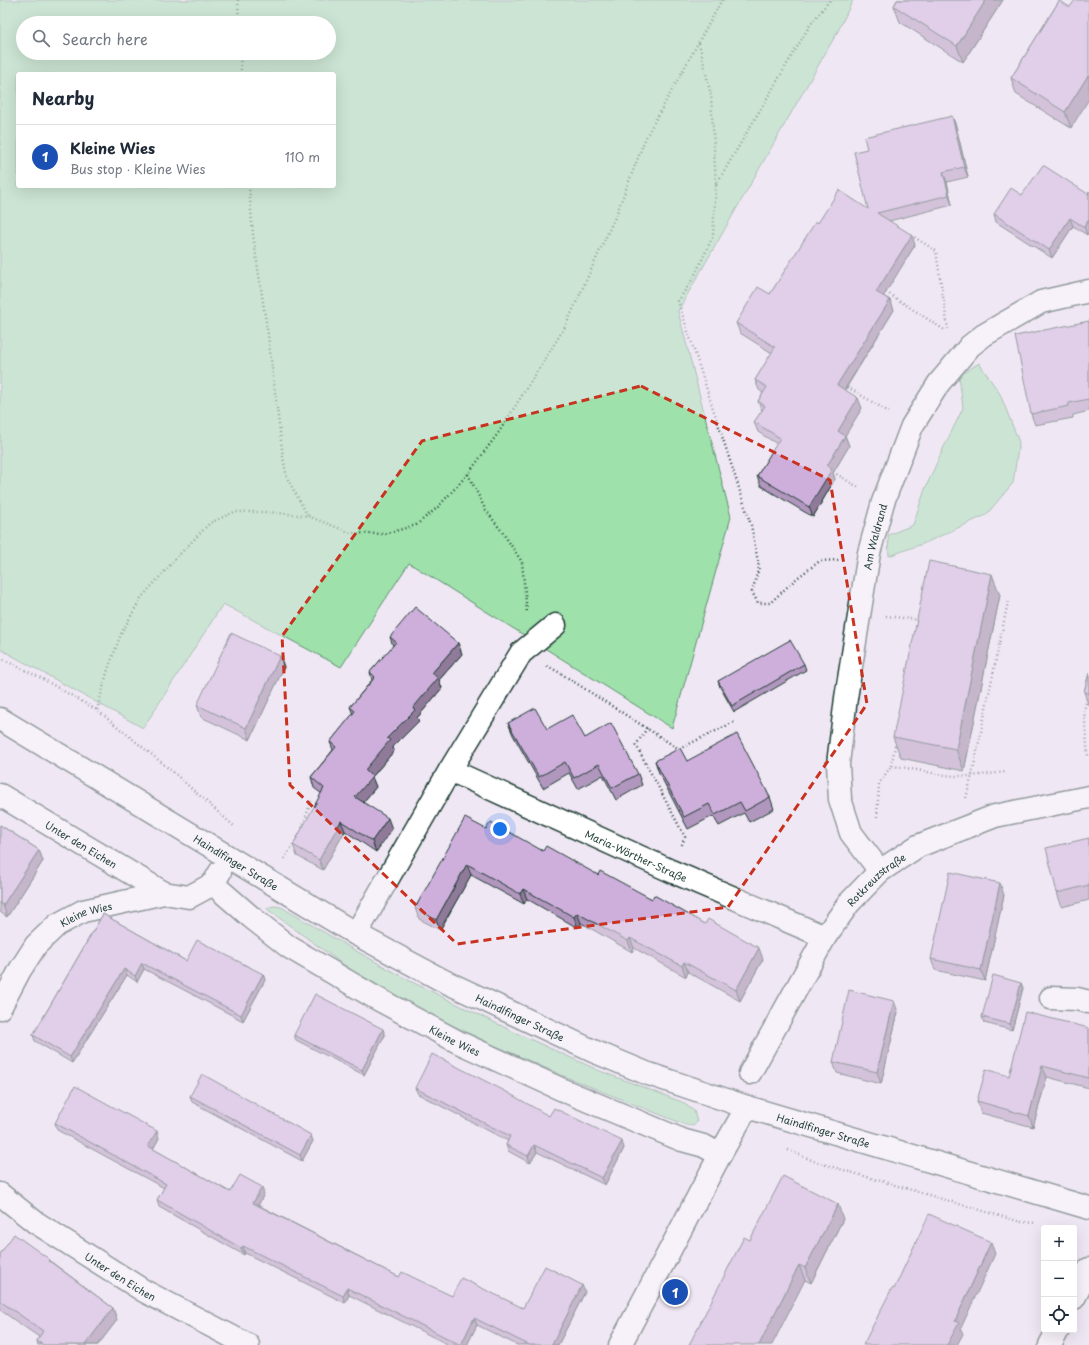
<!DOCTYPE html>
<meta charset="utf-8">
<style>
body{margin:0;font-family:"Playpen Sans",sans-serif;background:#f6f6f7;color:#1f2937}
.controls{position:absolute;right:12px;bottom:12px;display:grid;overflow:hidden;border-radius:4px;box-shadow:0 4px 16px #0002}
.controls button{width:36px;height:36px;display:grid;place-items:center;padding:0;border:0;border-bottom:1px solid #e0e1e3;background:#fff;color:#1f2937;font:20px sans-serif}
.you{position:absolute;left:500px;top:829px;width:14px;height:14px;margin:-10px;border:3px solid #fff;border-radius:50%;background:#1a73e8;box-shadow:0 0 0 6px #1a73e833}
.badge{display:grid;place-items:center;width:26px;height:26px;border-radius:50%;background:#2563eb;color:#fff;font-size:13px;font-weight:700}
.pin{position:absolute;translate:-50% -50%;border:2px solid #fff;box-shadow:0 1px 4px #0006}
.list{margin:0;padding:0;list-style:none}
h2{display:flex;justify-content:space-between;align-items:center;height:52px;margin:0;padding:0 16px;font-size:17px}
h2 small{font-size:13px;font-weight:400;color:#747a83}
.list li{display:grid;grid-template-columns:26px 1fr auto;gap:12px;align-items:center;box-sizing:border-box;height:64px;padding:0 16px;border-top:1px solid #e0e1e3}
.list b{display:block;font-size:15px;white-space:nowrap}
.list p{margin:0;font-size:13px;white-space:nowrap;color:#747a83}
.list em{font-size:13px;font-style:normal;color:#747a83}
.icon{flex:none;width:22px;height:22px;fill:none;stroke:currentColor;stroke-width:2;stroke-linecap:round;stroke-linejoin:round}
.map{position:relative;flex:none;width:1089px;height:1345px;overflow:hidden}
.search{position:absolute;background:#fff;box-shadow:0 4px 16px #0002;left:16px;top:16px;width:320px;height:44px;display:flex;align-items:center;gap:10px;box-sizing:border-box;padding:0 14px;border-radius:22px;color:#747a83;font-size:15px}
.panel{position:absolute;background:#fff;box-shadow:0 4px 16px #0002;left:16px;top:72px;width:320px;height:116px;border-radius:4px}
.map>svg:first-child{display:block}
.green{fill:#9ee1ab;stroke:#5e8f70;fill-rule:evenodd}
.lines{fill:none;stroke-linecap:round;stroke-linejoin:round}
.minor-casing{stroke:#1f3d34;stroke-width:25}
.path{stroke:#1f3d34;stroke-width:2.5;stroke-dasharray:1 3;stroke-linecap:butt}
.minor{stroke:#fff;stroke-width:22}
.wall{fill:#b196bd;stroke:#1f3d34}
.shaded-wall{fill:#907a9a;stroke:#1f3d34}
.building{fill:#ceafdc;stroke:#1f3d34}
.marked{fill:none;stroke:#c8321e;stroke-width:3;stroke-dasharray:8 5;stroke-linejoin:round}
.labels{text-anchor:middle;dominant-baseline:central;stroke-width:3;stroke-linejoin:round;paint-order:stroke}
.street-label{font-size:10px;fill:#1f3d34;stroke:#fff}
</style>
<div class="map">
<svg width="1089" height="1345" viewBox="0 0 1089 1345">
<rect width="100%" height="100%" fill="#f0e7f4"/>
<filter id="ink" filterUnits="userSpaceOnUse"><feTurbulence type="fractalNoise" baseFrequency=".025" numOctaves="2"/><feDisplacementMap in="SourceGraphic" scale="8" xChannelSelector="R" yChannelSelector="G"/><feConvolveMatrix kernelMatrix="1 2 1 2 8 2 1 2 1" color-interpolation-filters="sRGB"/></filter>
<g filter="url(#ink)">
<!-- green -->
<g class="green">
<path d="M0,0H853L838,31L678,311L731,517L672,728L409,563L341,667L223,604L143,728L0,649ZM23,23H329V53H23ZM18,74H334V186H18Z"/>
<path d="M979,363L1000,394L1019,442L1013,483L986,515L925,543L889,556L888,535L913,525L925,489L943,449L963,408L959,376Z"/>
<path d="M275,906L281,907L349,947L410,981L512,1031L600,1071L682,1102L694,1111L697,1122C694,1127 691,1126 686,1125L566,1077L489,1043L429,1014L351,970L267,909L269,907Z"/>
</g>
<g class="lines">
<defs>
<g id="minor">
<path id="s1" d="M0,719L356,934L442,980L593,1051L646,1073L747,1107L1089,1208"/>
<path d="M450,770L521,653L555,625"/>
<path id="s2" d="M0,795L164,893"/>
<path id="s3" d="M880,871L851,833L840,799L838,764L846,698L869,553L883,502L912,426L939,383L970,346L984,335L1041,302L1089,291"/>
<path id="s4" d="M213,884L251,917L289,947L374,997L458,1042L565,1091L682,1140L704,1146L720,1155"/>
<path id="s5" d="M356,934L450,770L671,871L825,937"/>
<path d="M1051,998L1077,999L1089,1002"/>
<path id="s6" d="M0,1008L20,970L36,945L57,925L83,911L164,893L189,897L213,884L220,872"/>
<path id="s7" d="M750,1073L825,937L849,903L880,871L918,846L995,816L1089,797"/>
<path id="s8" d="M0,1194L35,1222L144,1291L248,1345"/>
<path d="M1074,1298L1089,1269"/>
<path d="M620,1345L720,1155L747,1107"/>
<path d="M1050,1345L1058,1330"/>
</g>
</defs>
<!-- minor casing -->
<use href="#minor" class="minor-casing"/>
<!-- path -->
<g class="path">
<path d="M238,0L239,23"/>
<path d="M699,43L711,95L716,185L713,236L694,277L678,301L751,525L759,567L752,592L758,603H770L797,578L820,561L840,560"/>
<path d="M240,53L241,74"/>
<path d="M716,185L810,25L830,0"/>
<path d="M249,186L253,235L268,335L283,457L287,478L308,516"/>
<path d="M911,235L936,251L948,329"/>
<path d="M886,292L946,331"/>
<path d="M844,385L889,412"/>
<path d="M833,472L858,487"/>
<path d="M468,474L485,509L503,533L522,562L527,613"/>
<path d="M886,616L919,620"/>
<path d="M0,658L41,678L97,710L173,772L234,826"/>
<path d="M547,666L557,671L679,749L736,721"/>
<path d="M1087,699L1084,711L1088,756H1089"/>
<path d="M97,710L108,669L121,634L141,598L179,555L210,523L234,512H268L308,516L351,533L385,534L416,525L437,508L468,474L499,432L565,327L616,215L646,137L722,0"/>
<path d="M647,728L636,745L685,837L681,847"/>
<path d="M891,766L896,742"/>
<path d="M966,798L972,775L1008,602"/>
<path d="M877,817L879,784L891,766C916,768 940,777 964,776C978,776 993,773 1007,772"/>
<path d="M284,859L301,832L311,801"/>
<path d="M788,1150L816,1162L1021,1222L1036,1223"/>
</g>
<!-- minor -->
<use href="#minor" class="minor"/>
</g>
<!-- wall -->
<g class="wall">
<path d="M897,0H1003L963,62L900,22L894,6Z"/>
<path d="M1059,1L1071,128L1016,94L1011,78Z"/>
<path d="M952,116L956,126L968,177L947,182L952,205L889,221L915,245L883,296L890,300L894,310L845,390L862,408L845,435L849,446L833,473L835,479L813,517L761,486L757,476L777,444L758,432L754,422L762,411L758,401L763,393L759,390L755,380L772,353L740,333L736,323L770,294L818,223L868,209L867,149Z"/>
<path d="M1089,191V231L1087,235L1073,226L1052,258L996,222L994,214L1022,195L1088,194Z"/>
<path d="M1089,321V411L1073,415V418L1035,425L1031,414Z"/>
<path d="M1000,595L964,771L901,758L893,737Z"/>
<path d="M390,637L458,643L462,654L439,680L442,688L417,718L419,721L393,747L394,751L372,777L376,787L363,802L392,829L376,852L345,831L323,870L297,856L293,845L322,794L314,788L311,777L333,750L330,742L353,714L350,707L372,680L370,672L393,646Z"/>
<path d="M280,656L284,667L250,740L201,717L197,705Z"/>
<path d="M804,664L806,670L734,712L720,687L718,681Z"/>
<path d="M1089,673V707L1084,692Z"/>
<path d="M508,723L547,729L585,738L638,774L642,785L616,800L603,775L578,789L569,773L543,788L513,735Z"/>
<path d="M655,761H687L770,797L774,809L749,822L744,813L719,826L713,816L688,829L659,773Z"/>
<path d="M0,825L39,850L43,861L7,917L0,912Z"/>
<path d="M486,829L543,851L652,899L763,959L740,1001L688,972L686,977L634,948L632,952L581,923L578,928L527,899L524,904L471,875L440,930L419,919L415,908Z"/>
<path d="M1089,838V900L1062,907L1057,893Z"/>
<path d="M1004,895L985,981L935,970L931,959Z"/>
<path d="M103,914L186,961L263,974L265,980L243,1021L144,969L137,982L127,975L72,1063L35,1041L33,1035Z"/>
<path d="M1021,983L1023,988L1012,1030L984,1023L982,1017Z"/>
<path d="M898,1012L881,1084L837,1073L833,1062Z"/>
<path d="M1089,1028V1088L1047,1077L1033,1127L981,1113L977,1101L1009,1076Z"/>
<path d="M294,1035H385L364,1075L296,1040Z"/>
<path d="M415,1088L549,1116L624,1148L605,1185L537,1152L530,1163L508,1151L506,1145L508,1141L418,1094Z"/>
<path d="M190,1096L313,1141L302,1161L192,1102Z"/>
<path d="M55,1123L159,1138L153,1149L230,1192L264,1194L258,1205L399,1277L452,1296L523,1308L585,1292L558,1345H517L477,1325L467,1345H449L349,1295L345,1303L245,1253L244,1255L159,1207L157,1200L164,1188L57,1130Z"/>
<path d="M843,1219L811,1283L805,1280L750,1240Z"/>
<path d="M0,1254L50,1261L113,1308L117,1320L98,1345H38L37,1341L39,1337L0,1310Z"/>
</g>
<!-- shaded-wall -->
<g class="shaded-wall">
<path d="M986,0H1003L963,62L957,46Z"/>
<path d="M1089,74V99L1071,128L1065,112Z"/>
<path d="M952,116L956,126L968,177L964,167Z"/>
<path d="M943,172L947,182L952,205L949,195Z"/>
<path d="M1070,218L1073,226L1052,258L1049,250Z"/>
<path d="M1089,219V231L1087,235L1084,227Z"/>
<path d="M912,235L915,245L880,302L876,292Z"/>
<path d="M890,300L894,310L841,395L837,385Z"/>
<path d="M858,398L862,408L842,441L838,431Z"/>
<path d="M845,436L849,446L833,473L835,479L813,517L809,507L827,466Z"/>
<path d="M992,574L1000,595L964,771L956,749Z"/>
<path d="M458,643L462,654L439,680L442,688L417,718L419,721L393,747L394,751L372,777L376,787L359,807L355,797L365,770L387,738L413,708L432,673Z"/>
<path d="M280,656L284,667L250,740L246,728Z"/>
<path d="M388,818L392,829L376,852L372,841Z"/>
<path d="M341,821L345,831L323,870L319,860Z"/>
<path d="M39,850L43,861L7,917L3,905Z"/>
<path d="M467,864L471,875L440,930L436,920Z"/>
<path d="M1000,883L1004,895L985,981L981,970Z"/>
<path d="M523,889L527,899L524,904L520,894Z"/>
<path d="M577,913L581,923L578,928L574,917Z"/>
<path d="M630,938L634,948L632,952L628,941Z"/>
<path d="M759,948L763,959L740,1001L736,990Z"/>
<path d="M684,962L688,972L686,977L682,966Z"/>
<path d="M142,963L144,969L137,982L135,976Z"/>
<path d="M124,969L127,975L72,1063L70,1057Z"/>
<path d="M263,974L265,980L243,1021L241,1015Z"/>
<path d="M1021,983L1023,988L1012,1030L1010,1024Z"/>
<path d="M894,1001L898,1012L881,1084L877,1072Z"/>
<path d="M383,1029L385,1035L364,1075L362,1070Z"/>
<path d="M1042,1066L1047,1077L1033,1127L1029,1116Z"/>
<path d="M157,1131L159,1138L151,1153L148,1146Z"/>
<path d="M311,1135L313,1141L302,1161L300,1155Z"/>
<path d="M622,1141L624,1148L605,1185L602,1178Z"/>
<path d="M534,1145L537,1152L530,1163L528,1156Z"/>
<path d="M262,1187L264,1194L256,1210L253,1203Z"/>
<path d="M838,1204L843,1219L811,1283L805,1268Z"/>
<path d="M991,1242L995,1254L961,1328L963,1334L957,1345H947L955,1321Z"/>
<path d="M243,1246L245,1253L244,1255L241,1248Z"/>
<path d="M799,1265L805,1280L772,1345H759Z"/>
<path d="M582,1285L585,1292L558,1345H552Z"/>
<path d="M347,1288L349,1295L345,1303L343,1296Z"/>
<path d="M113,1308L117,1320L98,1345H85Z"/>
<path d="M474,1318L477,1325L467,1345H461Z"/>
</g>
<!-- building -->
<g class="building">
<path d="M897,0H986L957,46L894,6Z"/>
<path d="M1075,0H1089V74L1065,112L1011,78L1059,1L1070,7Z"/>
<path d="M952,116L964,167L943,172L949,195L877,213L912,235L876,292L890,300L837,385L858,398L838,431L845,436L827,466L832,469L809,507L757,476L780,438L754,422L765,406L758,401L767,387L755,380L775,347L736,323L758,287L770,294L816,221L818,223L839,190L868,209L854,152L867,149L864,137Z"/>
<path d="M1043,165L1088,194L1089,191V219L1084,227L1070,218L1049,250L994,214L1011,188L1022,195Z"/>
<path d="M1089,321V399L1069,403V406L1031,414L1015,336Z"/>
<path d="M929,561L992,574L956,749L893,737Z"/>
<path d="M415,607L458,643L432,673L438,678L413,708L415,710L387,738L390,740L365,770L372,777L355,797L388,818L372,841L341,821L319,860L293,845L324,788L311,777L336,747L330,742L355,711L350,707L375,677L370,672L396,642L390,637Z"/>
<path d="M231,633L280,656L246,728L197,705Z"/>
<path d="M790,640L804,664L732,706L718,681Z"/>
<path d="M1089,673V694L1084,692Z"/>
<path d="M535,708L547,729L572,715L585,738L611,723L638,774L612,788L599,764L574,778L565,762L539,777L508,723Z"/>
<path d="M737,734L770,797L745,811L740,802L715,815L709,804L684,817L655,761L680,748L687,761Z"/>
<path d="M465,818L486,829L491,822L543,851L546,846L598,875L600,871L652,899L654,895L705,924L708,919L759,948L736,990L684,962L682,966L630,938L628,941L577,913L574,917L523,889L520,894L467,864L436,920L415,908Z"/>
<path d="M0,825L39,850L3,905L0,903Z"/>
<path d="M1089,838V885L1057,893L1046,848Z"/>
<path d="M950,872L1000,883L981,970L931,959Z"/>
<path d="M103,914L186,961L197,940L263,974L241,1015L142,963L135,976L124,969L70,1057L33,1035Z"/>
<path d="M993,975L1021,983L1010,1024L982,1017Z"/>
<path d="M849,990L894,1001L877,1072L833,1062Z"/>
<path d="M315,994L383,1029L362,1070L294,1035Z"/>
<path d="M1025,1012L1089,1028V1078L1042,1066L1029,1116L977,1101L986,1069L1009,1076Z"/>
<path d="M432,1054L503,1090L549,1116L554,1108L622,1141L602,1178L534,1145L528,1156L506,1145L510,1136L415,1088Z"/>
<path d="M202,1074L311,1135L300,1155L190,1096Z"/>
<path d="M75,1086L157,1131L148,1146L230,1192L240,1175L262,1187L253,1203L399,1277L402,1272L452,1296L461,1278L523,1308L545,1266L582,1285L552,1345H529L474,1318L461,1345L347,1288L343,1296L243,1246L241,1248L157,1200L166,1184L55,1123Z"/>
<path d="M783,1176L838,1204L805,1268L799,1265L759,1345H689L744,1237L750,1240Z"/>
<path d="M929,1214L991,1242L955,1321L959,1323L947,1345H863L892,1288L894,1289Z"/>
<path d="M14,1234L49,1259L48,1260L113,1308L85,1345H43L37,1341L43,1331L0,1301V1254Z"/>
</g>
</g>
<!-- marked area -->
<path d="M0 0H1089V1345H0ZM641,386L830,480L867,704L728,907L457,944L290,785L282,636L422,441Z" fill="#f0e7f4" fill-opacity=".55" fill-rule="evenodd"/>
<path class="marked" d="M641,386L830,480L867,704L728,907L457,944L290,785L282,636L422,441Z"/>
<g class="labels">
<!-- street labels -->
<g class="street-label">
<text stroke="none"><textPath href="#s3" startOffset="349">Am Waldrand</textPath></text>
<text stroke="none"><textPath href="#s2" startOffset="95">Unter den Eichen</textPath></text>
<text stroke="none"><textPath href="#s5" startOffset="394">Maria-Wörther-Straße</textPath></text>
<text stroke="none"><textPath href="#s1" startOffset="276">Haindlfinger Straße</textPath></text>
<text stroke="none"><textPath href="#s7" startOffset="233">Rotkreuzstraße</textPath></text>
<text stroke="none"><textPath href="#s6" startOffset="133">Kleine Wies</textPath></text>
<text stroke="none"><textPath href="#s1" startOffset="600">Haindlfinger Straße</textPath></text>
<text stroke="none"><textPath href="#s4" startOffset="289">Kleine Wies</textPath></text>
<text stroke="none"><textPath href="#s1" startOffset="924">Haindlfinger Straße</textPath></text>
<text stroke="none"><textPath href="#s8" startOffset="146">Unter den Eichen</textPath></text>
</g>
</g>
</svg>
<div class="controls">
<button>+</button>
<button>−</button>
<button><svg class="icon" aria-label="locate" viewBox="0 0 24 24"><circle cx="12" cy="12" r="6"/><path d="M12 2v4M12 18v4M2 12h4M18 12h4"/></svg></button>
</div>
<div class="you"></div>
<div class="pin badge" style="left:675px;top:1292px;background:#1a4fb4">1</div>
<div class="search"><svg class="icon" aria-label="search" viewBox="0 0 24 24"><circle cx="10" cy="10" r="6"/><path d="M15 15l6 6"/></svg>Search here</div>
<section class="panel">
<h2>Nearby<small></small></h2>
<ul class="list">
<li><span class="badge" style="background:#1a4fb4">1</span><div><b>Kleine Wies</b><p>Bus stop · Kleine Wies</p></div><em>110 m</em></li>
</ul>
</section>
</div>
